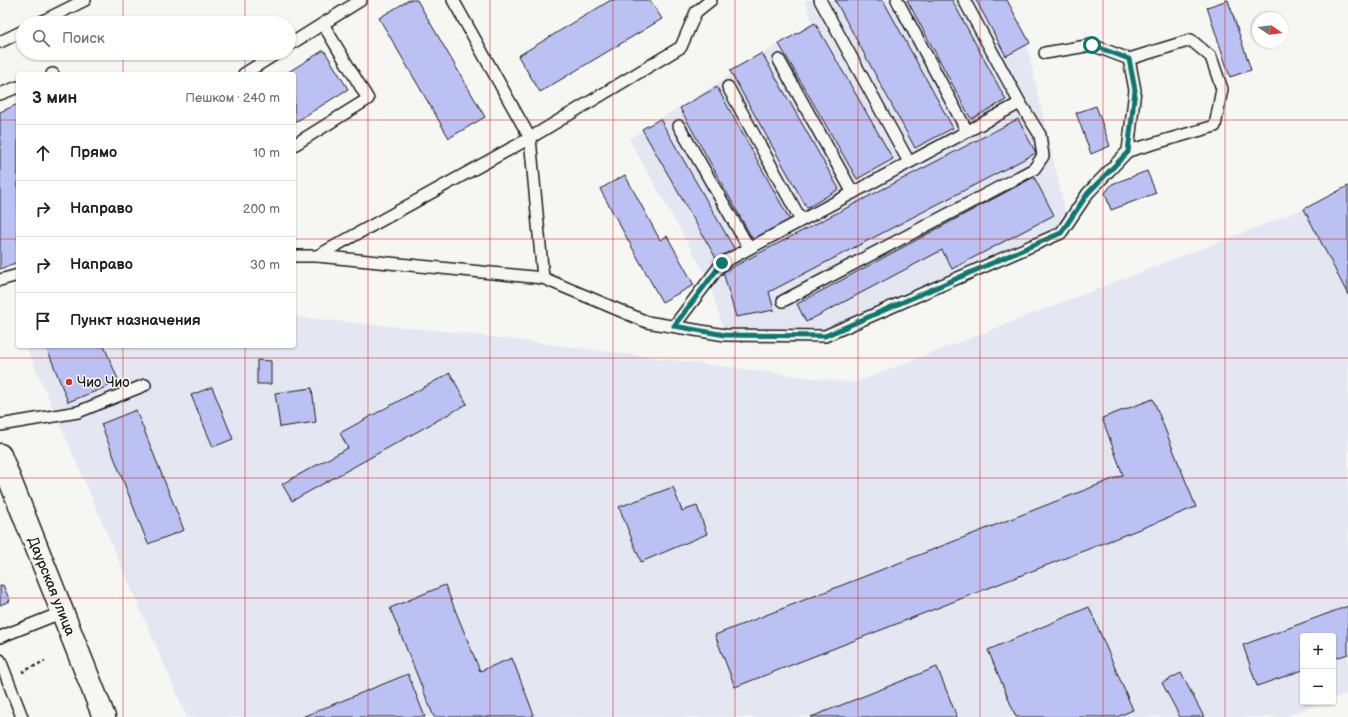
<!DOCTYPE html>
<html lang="ru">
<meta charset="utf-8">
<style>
body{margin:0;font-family:"Balsamiq Sans",sans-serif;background:#f6f6f6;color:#222}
.controls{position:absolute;right:12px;bottom:12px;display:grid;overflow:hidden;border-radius:4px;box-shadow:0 1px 3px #0004}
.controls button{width:36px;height:36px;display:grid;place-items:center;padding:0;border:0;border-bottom:1px solid #e0e0e0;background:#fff;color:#222;font:20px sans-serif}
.compass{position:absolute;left:1252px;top:12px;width:36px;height:36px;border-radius:50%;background:#fff;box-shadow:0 1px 3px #0004;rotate:103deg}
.stop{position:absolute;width:12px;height:12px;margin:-9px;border:3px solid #0f766e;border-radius:50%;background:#fff}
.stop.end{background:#0f766e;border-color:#fff;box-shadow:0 1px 4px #0008}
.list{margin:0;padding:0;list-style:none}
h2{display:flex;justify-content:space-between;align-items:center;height:52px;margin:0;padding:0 16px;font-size:17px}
h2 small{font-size:13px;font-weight:400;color:#767676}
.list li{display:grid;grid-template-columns:26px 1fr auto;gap:12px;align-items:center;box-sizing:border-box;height:56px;padding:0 16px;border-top:1px solid #e0e0e0}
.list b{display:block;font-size:15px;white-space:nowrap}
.list em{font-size:13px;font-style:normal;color:#767676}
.icon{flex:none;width:22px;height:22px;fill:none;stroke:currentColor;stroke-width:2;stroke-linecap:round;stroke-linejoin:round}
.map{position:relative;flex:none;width:1348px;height:717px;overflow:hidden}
.search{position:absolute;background:#fff;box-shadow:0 1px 3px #0004;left:16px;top:16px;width:280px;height:44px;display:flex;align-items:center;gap:10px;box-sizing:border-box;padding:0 14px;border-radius:22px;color:#767676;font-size:15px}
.panel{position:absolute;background:#fff;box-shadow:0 1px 3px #0004;left:16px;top:72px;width:280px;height:276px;border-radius:4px}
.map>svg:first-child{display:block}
.built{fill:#e4e6f2}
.building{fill:#bbc1f3;stroke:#1c1c1c}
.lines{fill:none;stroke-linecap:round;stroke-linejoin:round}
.lane-casing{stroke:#1c1c1c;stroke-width:14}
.street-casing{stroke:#1c1c1c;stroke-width:25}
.path{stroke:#1c1c1c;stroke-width:2.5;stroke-dasharray:3 3;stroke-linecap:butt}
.lane{stroke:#f6f6f2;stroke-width:11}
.street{stroke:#f6f6f2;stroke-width:22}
.route{stroke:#0f766e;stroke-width:5}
.grid{fill:none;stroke:#d62828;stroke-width:1;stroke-opacity:0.55}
.poi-dot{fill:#c8321e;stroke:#f6f6f2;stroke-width:1.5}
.labels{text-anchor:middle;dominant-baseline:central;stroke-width:3;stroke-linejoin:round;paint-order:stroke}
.poi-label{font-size:14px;fill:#1c1c1c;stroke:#f6f6f2;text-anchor:start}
.street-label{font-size:14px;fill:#1c1c1c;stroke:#f6f6f2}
</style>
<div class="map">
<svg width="1348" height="717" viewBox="0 0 1348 717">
<rect width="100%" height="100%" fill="#f6f6f2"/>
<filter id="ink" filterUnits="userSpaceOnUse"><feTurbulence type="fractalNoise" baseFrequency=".025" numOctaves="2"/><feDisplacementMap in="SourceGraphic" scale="8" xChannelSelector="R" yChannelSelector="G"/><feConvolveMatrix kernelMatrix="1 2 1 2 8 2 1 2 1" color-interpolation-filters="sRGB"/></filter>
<g filter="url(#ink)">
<!-- built -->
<g class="built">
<path d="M805,0H1003L1027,47L1071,236L802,339L724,331L708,279L629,139L812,23Z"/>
<path d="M1348,192V693L1333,699V636H1303V702H1324L1284,717H187L26,346H294V317L444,331L854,383Z"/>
</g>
<!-- building -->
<g class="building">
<path d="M409,0H417L485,117L449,138L379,18Z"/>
<path d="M611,0H650L662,19L540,92L518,56Z"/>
<path d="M835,0H883L953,128L915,148Z"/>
<path d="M907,0H952L1006,100L971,119Z"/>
<path d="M976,0H1007L1030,43L1006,56Z"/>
<path d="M1228,0L1251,70L1230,77L1207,7Z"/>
<path d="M815,23L893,159L857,179L779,44Z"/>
<path d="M324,50L348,89L294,123V74H285Z"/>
<path d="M762,53L839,189L807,208L730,71Z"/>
<path d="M717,87L790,220L753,240L680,108Z"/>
<path d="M18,104V262L0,269V112Z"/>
<path d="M1096,106L1110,146L1091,154L1076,113Z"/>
<path d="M660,119L735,250L717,260L642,129Z"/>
<path d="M1018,119L1036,153L769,292L774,310L736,317L723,272Z"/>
<path d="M1147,171L1156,193L1111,210L1105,193L1112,184Z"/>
<path d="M625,175L660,240L667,236L694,285L662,302L600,189Z"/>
<path d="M1034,177L1054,215L952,269L942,250L806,322L797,304Z"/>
<path d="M1348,186V295L1304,209Z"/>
<path d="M46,346H104L119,382L68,402Z"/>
<path d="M257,360L271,361V384H257Z"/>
<path d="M450,373L467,404L292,501L282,484L348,448L340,433Z"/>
<path d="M212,387L233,439L213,447L191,395Z"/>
<path d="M312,388L316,422L280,427L275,393Z"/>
<path d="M1153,399L1196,507L735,687L715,635L1123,475L1102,418Z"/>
<path d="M136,410L184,530L148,544L101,424Z"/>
<path d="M673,487L682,511L697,506L707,534L641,562L619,507Z"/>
<path d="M3,585L10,601L0,605V586Z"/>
<path d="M445,585L480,671L512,658L534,715L529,717H434L390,608Z"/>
<path d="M1348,606V654L1333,659V636H1303V670L1257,686L1243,645Z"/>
<path d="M1089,607L1133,710L1117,717H1016L988,650Z"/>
<path d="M937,667L957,717H811Z"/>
<path d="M1181,673L1204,717H1180L1162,683Z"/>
<path d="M408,674L425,717H302Z"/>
</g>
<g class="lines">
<defs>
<g id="lane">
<path d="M453,0L530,138L543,278L647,322L725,335L825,336L1061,233L1088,193L1128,151L1135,90L1129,59L1092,45L1045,53"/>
<path d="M820,0L909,162"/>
<path d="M897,0L967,131"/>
<path d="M39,23L85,0"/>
<path d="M0,42L23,31"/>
<path d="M289,45L361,0"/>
<path d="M779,60L853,193"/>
<path d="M52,74H53"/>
<path d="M244,74L277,53"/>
<path d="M728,87L801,220"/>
<path d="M0,94L18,87"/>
<path d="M679,126L749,248"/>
<path d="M294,145L368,99L323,24"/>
<path d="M1128,151L1215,126L1222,89L1211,57L1191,40L1129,59"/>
<path d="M294,256H317L530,138L681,47L696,12L711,0"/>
<path d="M317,256L543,278"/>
<path d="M0,280L18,275"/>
<path d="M783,301L1034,169L1043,156L1040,135L1020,103L964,0"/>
<path d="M674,326L722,263L1020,103"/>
<path d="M0,425L78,412L145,385"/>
<path d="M0,637L63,612"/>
<path d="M0,660L22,717"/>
</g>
<g id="street">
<path id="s1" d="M0,455L104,717"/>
</g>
</defs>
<!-- lane casing -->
<use href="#lane" class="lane-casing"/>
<!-- street casing -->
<use href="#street" class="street-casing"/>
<!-- path -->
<path class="path" d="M22,672L45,661"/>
<!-- lane -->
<use href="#lane" class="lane"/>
<!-- street -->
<use href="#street" class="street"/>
</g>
</g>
<g class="lines" filter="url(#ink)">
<!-- route -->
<path class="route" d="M722,263L674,326L725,335L825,336L1061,233L1088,193L1128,152L1135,90L1129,59L1092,45"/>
</g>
<!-- grid -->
<path class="grid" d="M123,0V23M245,0V23M368,0V717M490,0V717M613,0V717M735,0V717M858,0V717M980,0V717M1103,0V717M1225,0V717M123,53V74M245,53V74M0,120H18M294,120H1348M0,239H18M294,239H1348M123,346V717M245,346V717M0,358H1348M0,478H1348M0,598H1348"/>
<!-- markers -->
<circle class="poi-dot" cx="69" cy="382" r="4"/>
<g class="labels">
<!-- poi labels -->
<g class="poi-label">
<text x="77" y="382">Чио Чио</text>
</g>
<!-- street labels -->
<g class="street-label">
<text stroke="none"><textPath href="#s1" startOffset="141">Даурская улица</textPath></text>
</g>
</g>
</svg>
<div class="controls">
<button>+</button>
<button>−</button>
</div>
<svg class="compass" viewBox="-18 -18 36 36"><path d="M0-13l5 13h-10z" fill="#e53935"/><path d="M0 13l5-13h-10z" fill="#767676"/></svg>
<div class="stop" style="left:1092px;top:45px"></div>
<div class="stop end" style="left:722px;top:263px"></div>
<div class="search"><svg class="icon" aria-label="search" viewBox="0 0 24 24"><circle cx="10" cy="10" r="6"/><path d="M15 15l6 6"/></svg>Поиск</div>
<section class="panel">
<h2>3 мин<small>Пешком · 240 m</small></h2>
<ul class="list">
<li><svg class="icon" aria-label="ahead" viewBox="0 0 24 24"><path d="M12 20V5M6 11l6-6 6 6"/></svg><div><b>Прямо</b></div><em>10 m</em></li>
<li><svg class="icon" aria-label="right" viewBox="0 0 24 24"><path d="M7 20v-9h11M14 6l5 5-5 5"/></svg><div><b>Направо</b></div><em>200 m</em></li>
<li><svg class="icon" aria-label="right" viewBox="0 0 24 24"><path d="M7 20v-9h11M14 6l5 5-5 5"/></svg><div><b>Направо</b></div><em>30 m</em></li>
<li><svg class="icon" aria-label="arrive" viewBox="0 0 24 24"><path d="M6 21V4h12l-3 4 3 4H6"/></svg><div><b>Пункт назначения</b></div></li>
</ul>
</section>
</div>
